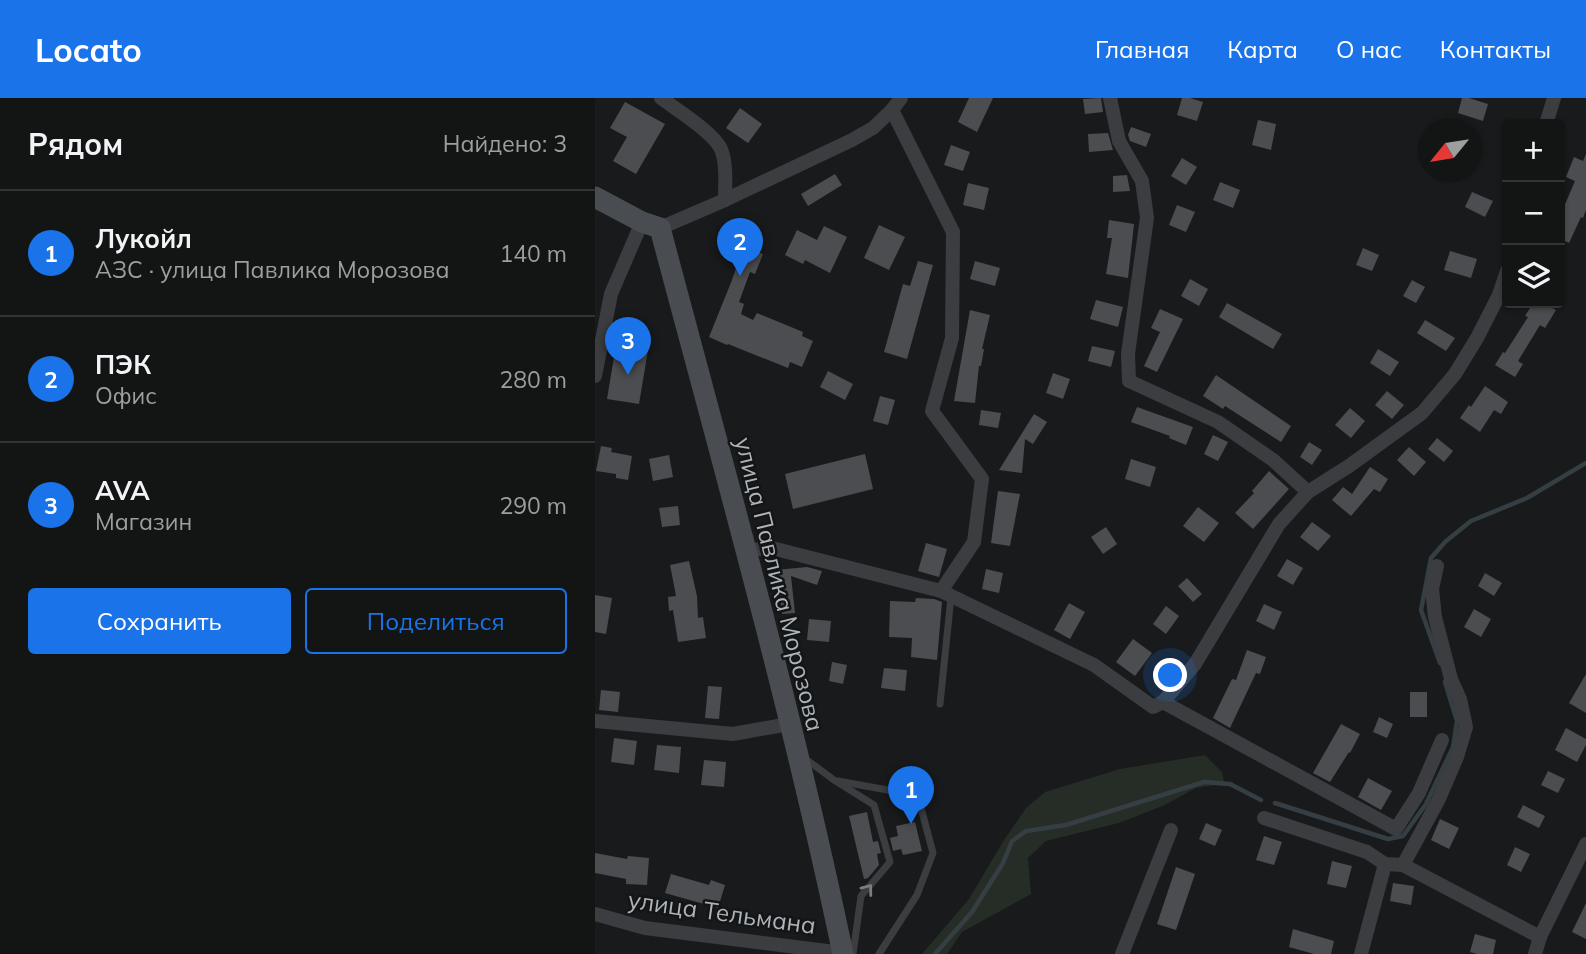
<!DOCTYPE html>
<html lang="ru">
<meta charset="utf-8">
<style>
body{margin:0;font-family:Mulish,sans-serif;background:#202122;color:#f1f3f6}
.controls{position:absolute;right:21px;top:21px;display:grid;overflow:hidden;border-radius:7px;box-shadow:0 2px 5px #0004}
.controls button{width:63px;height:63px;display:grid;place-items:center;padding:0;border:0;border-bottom:2px solid #323334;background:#131414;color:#f1f3f6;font:35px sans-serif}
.compass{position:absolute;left:823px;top:21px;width:63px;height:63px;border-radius:50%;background:#131414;box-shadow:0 2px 5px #0004;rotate:240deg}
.you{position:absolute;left:576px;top:578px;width:24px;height:24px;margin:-18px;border:5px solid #fff;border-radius:50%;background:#1a73e8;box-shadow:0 0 0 10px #1a73e833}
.badge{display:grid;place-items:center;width:46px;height:46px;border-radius:50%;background:#1a73e8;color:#fff;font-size:23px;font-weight:700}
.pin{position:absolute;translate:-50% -58px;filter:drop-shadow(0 2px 4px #0008)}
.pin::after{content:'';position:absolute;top:37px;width:24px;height:21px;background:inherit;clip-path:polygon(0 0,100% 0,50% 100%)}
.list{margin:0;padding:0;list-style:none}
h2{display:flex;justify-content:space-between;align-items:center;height:91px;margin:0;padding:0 28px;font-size:30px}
h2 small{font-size:23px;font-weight:400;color:#9d9ea0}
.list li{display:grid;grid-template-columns:46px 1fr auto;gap:21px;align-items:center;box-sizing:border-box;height:126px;padding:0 28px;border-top:2px solid #323334}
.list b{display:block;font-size:26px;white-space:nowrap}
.list p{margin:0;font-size:23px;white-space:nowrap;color:#9d9ea0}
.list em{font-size:23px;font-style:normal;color:#9d9ea0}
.actions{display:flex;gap:14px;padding:21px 28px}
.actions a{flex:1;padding:16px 0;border:2px solid #1a73e8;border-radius:7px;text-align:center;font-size:24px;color:#1a73e8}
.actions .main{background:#1a73e8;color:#fff}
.icon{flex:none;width:38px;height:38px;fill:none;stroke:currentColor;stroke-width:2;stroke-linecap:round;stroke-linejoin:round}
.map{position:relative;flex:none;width:991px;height:856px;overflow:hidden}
header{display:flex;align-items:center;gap:42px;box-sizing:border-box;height:98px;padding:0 35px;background:#1a73e8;color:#fff}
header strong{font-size:33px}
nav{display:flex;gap:38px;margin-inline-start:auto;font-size:24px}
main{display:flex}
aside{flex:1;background:#131414}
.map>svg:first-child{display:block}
.green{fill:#262d26}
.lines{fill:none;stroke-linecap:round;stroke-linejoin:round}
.stream{stroke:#353f43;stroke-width:4.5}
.building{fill:#4c4d50}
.lane{stroke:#3b3d40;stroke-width:7}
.street{stroke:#3b3d40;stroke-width:14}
.secondary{stroke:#494c50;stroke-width:21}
.oneway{stroke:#7a7e83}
.labels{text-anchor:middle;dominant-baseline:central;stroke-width:5;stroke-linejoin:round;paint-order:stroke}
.street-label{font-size:24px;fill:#adb4b9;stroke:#141516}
</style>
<header>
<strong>Locato</strong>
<nav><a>Главная</a><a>Карта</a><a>О нас</a><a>Контакты</a></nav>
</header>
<main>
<aside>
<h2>Рядом<small>Найдено: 3</small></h2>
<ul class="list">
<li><span class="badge">1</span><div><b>Лукойл</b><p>АЗС · улица Павлика Морозова</p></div><em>140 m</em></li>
<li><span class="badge">2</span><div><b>ПЭК</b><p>Офис</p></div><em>280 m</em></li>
<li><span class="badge">3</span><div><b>AVA</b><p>Магазин</p></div><em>290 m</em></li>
</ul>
<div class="actions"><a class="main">Сохранить</a><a>Поделиться</a></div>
</aside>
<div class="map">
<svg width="991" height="856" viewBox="0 0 991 856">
<rect width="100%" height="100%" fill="#191a1b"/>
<!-- green -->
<path class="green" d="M610,657L627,674L630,688L620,687L601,690L570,707L524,725L451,743L433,760L436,796L367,834L352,856H327L374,801L409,742L431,710L450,694L525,671Z"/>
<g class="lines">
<!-- stream -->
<g class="stream">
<path d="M845,565L826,512L836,460L850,444L876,423L932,400L991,365"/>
<path d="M680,705L793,741L808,738L831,706L858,649L862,623L850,584"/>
<path d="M340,856L377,814L408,765L417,743L431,733L471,727L609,684L635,686L666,702"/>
</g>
</g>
<!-- building -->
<g class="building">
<path d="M374,0H398L382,34L363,24Z"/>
<path d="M506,0L508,14L490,16L488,1Z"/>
<path d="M587,0H595L608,4L602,23L582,17Z"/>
<path d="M867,0H874L893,6L888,23L863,15Z"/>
<path d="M30,4L70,26L41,76L18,63L32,39L15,30Z"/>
<path d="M145,10L167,26L153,45L131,30Z"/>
<path d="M663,22L681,26L676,52L657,47Z"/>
<path d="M536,29L556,36L551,49L535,43L533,37Z"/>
<path d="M513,35L518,52L494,54L493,36Z"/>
<path d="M356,47L375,54L368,73L349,67Z"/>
<path d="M991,56V112L988,120L986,119L974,145L965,141V118L980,83L971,79L979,59L988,63Z"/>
<path d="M587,60L602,69L591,87L576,78Z"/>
<path d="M240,76L247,87L213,108L206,96Z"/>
<path d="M532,77L535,93L518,94V78Z"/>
<path d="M625,84L645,92L638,110L618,102Z"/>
<path d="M373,85L394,90L389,112L368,107Z"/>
<path d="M877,94L898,103L890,119L870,109Z"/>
<path d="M582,107L600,114L591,134L574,127Z"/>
<path d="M514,122L539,126L533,180L511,176L517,140H512Z"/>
<path d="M284,127L310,139L294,172L269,160Z"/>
<path d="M229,128L252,139L235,175L210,162L208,166L190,157L202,132L222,142Z"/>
<path d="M148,149L168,156L160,176L155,174L144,204L149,206L146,216L158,222L162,215L208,234L207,238L218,243L207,269L195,264L193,270L133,246L132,247L114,239L137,182Z"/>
<path d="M768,150L784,157L777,173L761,167Z"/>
<path d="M855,153L882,161L876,180L849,172Z"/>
<path d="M323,163L338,167L312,261L289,254L308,186L315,188Z"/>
<path d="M380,163L405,170L400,188L375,181Z"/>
<path d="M595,181L613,191L604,208L586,198Z"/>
<path d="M817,182L830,189L821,205L808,198Z"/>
<path d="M501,202L528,209L523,229L495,221Z"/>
<path d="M632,205L687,236L678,251L624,219Z"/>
<path d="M938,205H949L961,212L950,230L945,227L923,263L928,266L920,279L900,267L908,254L910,255L933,219L930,218Z"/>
<path d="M565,211L588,221L562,274L549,268L565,234L556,230Z"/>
<path d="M375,212L395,217L387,251H389L386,268H384L380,305L359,303Z"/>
<path d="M830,222L860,240L851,253L822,235Z"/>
<path d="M21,247L53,252L44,306L12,301Z"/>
<path d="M497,248L520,253L516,269L493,263Z"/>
<path d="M783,251L804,264L795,278L775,265Z"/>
<path d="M233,273L258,286L250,302L225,289Z"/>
<path d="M458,275L475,281L468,301L451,295Z"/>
<path d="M621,277L696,328L686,344L630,308L628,311L608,298Z"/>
<path d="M890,288L913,304L906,316L899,312L885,334L865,320L874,307L876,309Z"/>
<path d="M792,293L809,307L797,321L780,307Z"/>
<path d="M285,298L300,302L293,327L278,323Z"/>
<path d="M542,309L598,329L591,347L574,340L575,338L536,324Z"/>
<path d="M755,310L770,323L756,340L740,327Z"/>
<path d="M386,312L406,315L403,330L384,327Z"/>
<path d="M439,316L452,324L438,346L430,341L427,375L404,372Z"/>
<path d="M618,337L633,344L623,363L609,356Z"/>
<path d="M842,340L858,353L849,364L833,351Z"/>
<path d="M714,344L727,352L717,367L705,359Z"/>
<path d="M6,348L17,350L16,354L37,358L33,382L21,380V376L1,373Z"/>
<path d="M814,349L831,364L819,378L802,362Z"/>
<path d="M270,356L278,391L198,411L190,376Z"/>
<path d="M74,357L78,379L58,383L54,361Z"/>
<path d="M536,361L561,369L555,389L530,381Z"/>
<path d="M775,369L793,381L785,394L779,391L756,418L737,402L748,389L757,396Z"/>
<path d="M674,373L694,391L658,431L640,415L659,395L657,393Z"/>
<path d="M403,393L425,396L415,448L396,445Z"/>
<path d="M83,408L85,427L67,429L64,410Z"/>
<path d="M603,409L624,425L609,444L588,428Z"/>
<path d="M717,424L736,438L723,453L705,439Z"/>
<path d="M511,429L522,446L508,456L496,439Z"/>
<path d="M331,445L352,451L344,479L323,473Z"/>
<path d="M692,461L708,470L698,487L682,478Z"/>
<path d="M94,463L102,498L103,520L108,519L111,540L83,544L78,512L74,513L73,499L81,498L75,467Z"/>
<path d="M212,469L227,473L222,487L196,478L200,515L187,516L183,473L181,472Z"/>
<path d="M391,471L408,475L404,495L387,491Z"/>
<path d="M890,475L907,485L899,498L883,488Z"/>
<path d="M592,480L607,496L598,504L583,488Z"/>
<path d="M0,497L17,500L11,536L0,534Z"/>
<path d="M321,500L339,501L347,504L342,562L316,559L317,540L294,539L295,503L320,504Z"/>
<path d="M474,505L490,514L475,541L459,532Z"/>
<path d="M669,506L687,514L679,532L661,523Z"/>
<path d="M571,508L584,518L571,536L558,526Z"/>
<path d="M879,511L896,521L886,539L869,529Z"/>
<path d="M214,521L236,523L234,544L212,542Z"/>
<path d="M538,541L557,555L540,578L521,564Z"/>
<path d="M652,552L671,559L665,576L661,575L635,630L618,620L637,581L641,582Z"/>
<path d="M237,564L252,567L248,586L234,583Z"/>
<path d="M289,570L312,572L310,593L286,590Z"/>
<path d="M991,576V615L974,605Z"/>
<path d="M113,588L127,589L124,621L110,620Z"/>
<path d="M6,592L25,594L23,614L4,612Z"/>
<rect x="815" y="594" width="17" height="25"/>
<path d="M784,619L798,626L792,640L778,634Z"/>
<path d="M746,626L765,636L755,655L754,654L735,684L718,675Z"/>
<path d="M971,630L991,641V647L982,664L960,652Z"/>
<path d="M19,640L42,643L39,667L16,664Z"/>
<path d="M62,647L86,649L84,675L59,672Z"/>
<path d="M109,662L131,664L129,689L106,687Z"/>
<path d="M953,673L970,681L963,695L946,687Z"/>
<path d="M773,680L797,693L786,712L763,699Z"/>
<path d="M928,707L950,718L944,730L922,719Z"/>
<path d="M272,714L278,744L283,743L286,755L282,756L284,767L273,780L269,781L254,718Z"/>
<path d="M845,721L864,730L854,751L836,742Z"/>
<path d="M320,724L327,753L308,757L306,751L298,753L295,740L303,738L301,728Z"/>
<path d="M611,725L627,732L620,748L604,741Z"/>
<path d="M669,738L687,744L679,767L661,762Z"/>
<path d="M920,749L935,756L926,774L912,767Z"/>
<path d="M0,755L32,761L33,758L54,760L52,787L31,786V781L0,775Z"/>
<path d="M737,763L757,768L751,790L732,786Z"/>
<path d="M581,769L600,776L581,832L562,826Z"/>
<path d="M76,776L114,787L116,782L130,787L123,810L70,795Z"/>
<path d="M798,785L819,788L816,807L795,803Z"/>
<path d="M991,805V841L977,834Z"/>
<path d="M698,831L739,843L736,856H719L694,849Z"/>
<path d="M880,836L901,842L898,856H882L875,854Z"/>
</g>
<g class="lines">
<!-- lane -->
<g class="lane">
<path d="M345,606L356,499"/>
<path d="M208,659L239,682L279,707L295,764L266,798L258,856"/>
<path d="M243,683L309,695L326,710L338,755L322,797L284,856"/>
</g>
<!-- street -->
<g class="street">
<path d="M66,0C82,12 118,34 126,51C132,66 130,86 130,102"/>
<path d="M515,0L524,43L547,83L552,120L533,256L534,283L623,324L678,362L713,394"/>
<path d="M951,26L959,0"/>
<path d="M65,130L130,102L257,42L278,30L297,12L306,0"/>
<path d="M0,278L16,196L47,124"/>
<path d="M151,454L173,449L346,493L379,444L387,381L337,313L357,240L358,134L297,12"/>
<path d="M346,493L499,567L558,609L568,604L801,731L824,695L847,642"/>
<path d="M568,604L600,566L684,426L713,394L754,368L827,315L860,276L882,240L904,197L912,173"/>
<path d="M0,623L138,636L194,626"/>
<path d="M669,720L772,754L790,766L808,767L945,839"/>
<path d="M808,767L843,703L862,659L871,629L865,601L856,581L840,519L837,491L842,468"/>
<path d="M0,816L50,830L248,855"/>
<path d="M527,856L576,732"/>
<path d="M766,856L790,766"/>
<path d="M940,856L945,839L991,746"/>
</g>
<!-- secondary -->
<path class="secondary" d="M0,99L47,124L65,130C129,371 197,612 248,856"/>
</g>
<!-- one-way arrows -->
<defs><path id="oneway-chevron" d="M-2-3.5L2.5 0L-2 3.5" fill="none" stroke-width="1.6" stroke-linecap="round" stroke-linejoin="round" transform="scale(1.75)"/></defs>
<use class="oneway" href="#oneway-chevron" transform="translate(273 791) rotate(-53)"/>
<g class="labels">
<!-- street labels -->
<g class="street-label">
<text transform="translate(185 486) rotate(76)">улица Павлика Морозова</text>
<text transform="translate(127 814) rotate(8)">улица Тельмана</text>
</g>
</g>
</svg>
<div class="controls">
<button>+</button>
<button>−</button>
<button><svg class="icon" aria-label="layers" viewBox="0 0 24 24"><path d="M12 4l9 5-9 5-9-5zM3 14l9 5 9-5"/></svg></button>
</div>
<svg class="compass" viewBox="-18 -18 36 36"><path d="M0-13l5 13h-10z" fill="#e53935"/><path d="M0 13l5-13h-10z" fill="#9d9ea0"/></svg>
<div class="you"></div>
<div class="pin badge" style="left:316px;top:726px">1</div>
<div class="pin badge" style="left:145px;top:178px">2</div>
<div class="pin badge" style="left:33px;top:277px">3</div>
</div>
</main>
